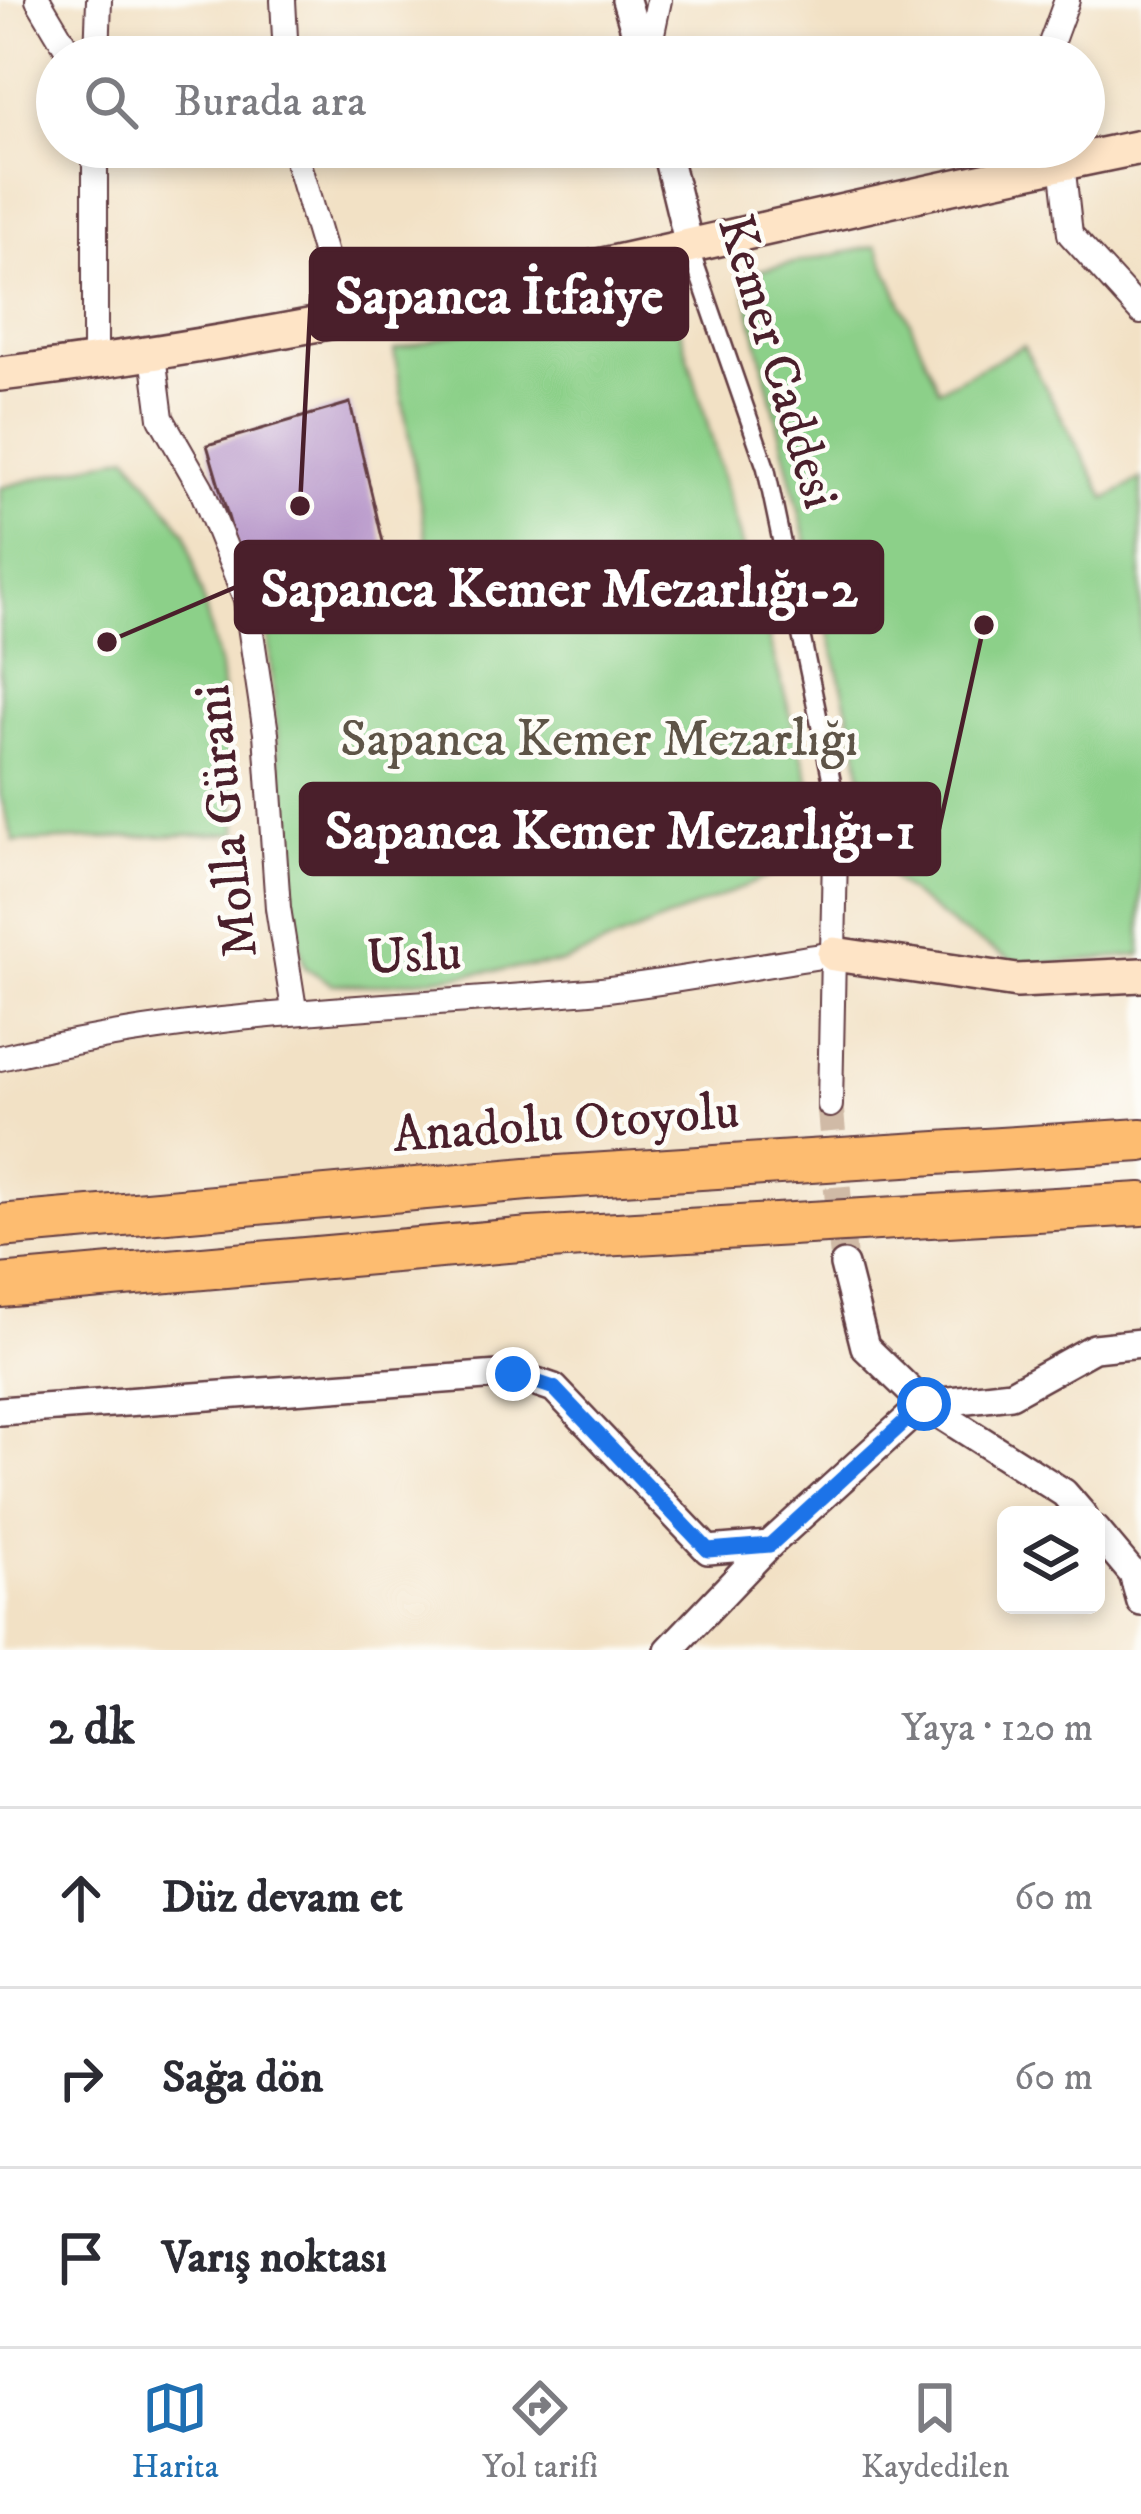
<!DOCTYPE html>
<html lang="tr">
<meta charset="utf-8">
<style>
body{margin:0;font-family:"IM FELL DW Pica",serif;background:#f7f7f7;color:#2b2b33}
.controls{position:absolute;right:36px;bottom:36px;display:grid;overflow:hidden;border-radius:18px;box-shadow:0 6px 18px #0003}
.controls button{width:108px;height:108px;display:grid;place-items:center;padding:0;border:0;border-bottom:3px solid #e1e1e2;background:#fff;color:#2b2b33;font:60px sans-serif}
.stop{position:absolute;width:36px;height:36px;margin:-27px;border:9px solid #1a73e8;border-radius:50%;background:#fff}
.stop.end{background:#1a73e8;border-color:#fff;box-shadow:0 3px 12px #0008}
.list{margin:0;padding:0;list-style:none}
h2{display:flex;justify-content:space-between;align-items:center;height:156px;margin:0;padding:0 48px;font-size:51px}
h2 small{font-size:39px;font-weight:400;color:#7c7c81}
.list li{display:grid;grid-template-columns:78px 1fr auto;gap:36px;align-items:center;box-sizing:border-box;height:180px;padding:0 48px;border-top:3px solid #e1e1e2}
.list b{display:block;font-size:45px;white-space:nowrap}
.list em{font-size:39px;font-style:normal;color:#7c7c81}
.icon{flex:none;width:66px;height:66px;fill:none;stroke:currentColor;stroke-width:2;stroke-linecap:round;stroke-linejoin:round}
.map{position:relative;flex:none;width:1141px;height:1650px;overflow:hidden}
.search{position:absolute;background:#fff;box-shadow:0 6px 18px #0003;left:36px;right:36px;top:36px;height:132px;display:flex;align-items:center;gap:30px;box-sizing:border-box;padding:0 42px;border-radius:66px;color:#7c7c81;font-size:45px}
.sheet{height:696px;background:#fff}
nav{display:flex;justify-content:space-around;align-items:center;box-sizing:border-box;height:168px;border-top:3px solid #e1e1e2;background:#fff;font-size:33px;color:#7c7c81}
nav a{display:grid;justify-items:center;gap:6px}
nav .on{color:#1f6fb2}
.map>svg:first-child{display:block}
.green{fill:#8cd089;stroke:#6b785a;stroke-width:3}
.building{fill:#b898ca}
.lines{fill:none;stroke-linecap:round;stroke-linejoin:round}
.tertiary-tunnel{stroke:#d0baa6;stroke-width:27;stroke-dasharray:27 14;stroke-linecap:butt}
.pedestrian-casing{stroke:#633c42;stroke-width:21}
.minor-casing{stroke:#633c42;stroke-width:28}
.tertiary-casing{stroke:#633c42;stroke-width:32}
.secondary-casing{stroke:#633c42;stroke-width:38}
.motorway-casing{stroke:#633c42;stroke-width:46}
.pedestrian{stroke:#fff;stroke-width:16}
.minor{stroke:#fff;stroke-width:24}
.tertiary{stroke:#fff;stroke-width:27}
.secondary{stroke:#fee4c6;stroke-width:33}
.motorway{stroke:#fdbc70;stroke-width:42}
.route{stroke:#1a73e8;stroke-width:15}
.labels{text-anchor:middle;dominant-baseline:central;stroke-width:9;stroke-linejoin:round;paint-order:stroke}
.street-label{font-size:51px;fill:#4a1f2b;stroke:#fdfcf7}
.park-label{font-size:51px;fill:#5e5447;stroke:#fdfcf7}
.leader{fill:none;stroke:#4a1f2b;stroke-width:4.5}
.callout-dot{fill:#4a1f2b;stroke:#fdfcf7;stroke-width:4.5}
.callout{fill:#4a1f2b;stroke:#4a1f2b;stroke-width:4.5}
.callout-label{font-size:54px;text-anchor:middle;font-weight:bold;fill:#fff}
</style>
<div class="map">
<svg width="1141" height="1650" viewBox="0 0 1141 1650">
<rect width="100%" height="100%" fill="#fdfcf7"/>
<filter id="ink" filterUnits="userSpaceOnUse"><feTurbulence type="fractalNoise" baseFrequency=".00833" numOctaves="2"/><feDisplacementMap in="SourceGraphic" scale="24" xChannelSelector="R" yChannelSelector="G"/><feConvolveMatrix kernelMatrix="1 2 1 2 8 2 1 2 1" color-interpolation-filters="sRGB"/></filter>
<filter id="wash" filterUnits="userSpaceOnUse"><feTurbulence type="fractalNoise" baseFrequency=".004" numOctaves="4" result="noise"/><feDisplacementMap in="SourceGraphic" scale="48" xChannelSelector="R" yChannelSelector="G"/><feGaussianBlur stdDeviation="2.7" result="paint"/><feColorMatrix in="noise" values="0 0 0 0 0 0 0 0 0 0 0 0 0 0 0 0 0 1.4 0 .05"/><feComposite in="paint" operator="in"/></filter>
<g filter="url(#wash)">
<rect width="100%" height="100%" fill="#f2e1c5"/>
<!-- green -->
<g class="green">
<path d="M877,246L939,389L1023,346L1106,499L1141,479V955L1022,966L957,929L897,883L870,850L858,751L741,274Z"/>
<path d="M666,279L817,808L803,862L562,963L374,985L332,984L305,967L294,922L265,601L442,630L394,350Z"/>
<path d="M128,455L186,533L220,668L238,833L14,842L0,795V488Z"/>
</g>
<g id="blocks">
<!-- building -->
<path class="building" d="M350,403L389,567L244,571L207,445Z"/>
</g>
</g>
<g filter="url(#ink)">
<use href="#blocks" fill-opacity="0" stroke="#633c42" stroke-width="3"/>
<g class="lines">
<!-- tertiary-tunnel -->
<path class="tertiary-tunnel" d="M830,1105L844,1265"/>
<defs>
<path id="pedestrian" d="M690,249L766,468L836,801"/>
<g id="minor">
<path d="M38,0L72,57"/>
<path d="M283,0L286,57"/>
<path d="M97,57L99,0"/>
<path d="M647,57L659,0"/>
<path d="M1046,57L1067,0"/>
<path d="M293,147L344,318"/>
<path d="M1062,163L1070,234L1141,312"/>
<path d="M153,355L161,418L201,488L246,599L266,733L278,908L294,1009"/>
<path d="M95,363V147"/>
<path d="M0,1058C195,1010 391,1008 590,991C671,983 753,966 834,954"/>
<path d="M830,1105L836,801"/>
</g>
<g id="tertiary">
<path d="M626,0L643,57"/>
<path d="M665,147L690,249"/>
<path d="M844,1265L865,1347L924,1404L1064,1493L1083,1515"/>
<path d="M0,1411L513,1374L554,1388L708,1550L769,1545L924,1404L1011,1394L1094,1348L1141,1343"/>
<path d="M1096,1530L1133,1574L1141,1602"/>
<path d="M669,1650L769,1545"/>
</g>
<g id="secondary">
<path d="M0,374C386,328 761,223 1141,147"/>
<path d="M834,954L1017,981L1141,975"/>
</g>
<g id="motorway">
<path d="M0,1226L527,1179L1141,1140"/>
<path d="M0,1286L531,1239L1141,1204"/>
</g>
</defs>
<!-- pedestrian casing -->
<use href="#pedestrian" class="pedestrian-casing"/>
<!-- minor casing -->
<use href="#minor" class="minor-casing"/>
<!-- tertiary casing -->
<use href="#tertiary" class="tertiary-casing"/>
<!-- secondary casing -->
<use href="#secondary" class="secondary-casing"/>
<!-- motorway casing -->
<use href="#motorway" class="motorway-casing"/>
<!-- pedestrian -->
<use href="#pedestrian" class="pedestrian"/>
<!-- minor -->
<use href="#minor" class="minor"/>
<!-- tertiary -->
<use href="#tertiary" class="tertiary"/>
<!-- secondary -->
<use href="#secondary" class="secondary"/>
<!-- motorway -->
<use href="#motorway" class="motorway"/>
</g>
</g>
<g class="lines" filter="url(#ink)">
<!-- route -->
<path class="route" d="M513,1374L554,1388L708,1550L770,1545L924,1404"/>
</g>
<g class="labels">
<!-- street labels -->
<g class="street-label">
<text transform="translate(777 362) rotate(73)">Kemer Caddesi</text>
<text transform="translate(227 821) rotate(-96)">Molla Gürani</text>
<text transform="translate(414 956) rotate(-3)">Uslu</text>
<text transform="translate(566 1124) rotate(-4)">Anadolu Otoyolu</text>
</g>
<!-- park labels -->
<g class="park-label">
<text x="599" y="740">Sapanca Kemer Mezarlığı</text>
</g>
</g>
<!-- callouts -->
<path class="leader" d="M300 506L311 294M107 642L236 587M984 625L939 829"/>
<g class="callout-dot">
<circle cx="300" cy="506" r="12"/>
<circle cx="107" cy="642" r="12"/>
<circle cx="984" cy="625" r="12"/>
</g>
<g class="callout">
<rect x="311" y="249" width="376" height="90" rx="12"/>
<rect x="236" y="542" width="646" height="90" rx="12"/>
<rect x="301" y="784" width="638" height="90" rx="12"/>
</g>
<g class="callout-label">
<text x="499" y="313">Sapanca İtfaiye</text>
<text x="559" y="606">Sapanca Kemer Mezarlığı-2</text>
<text x="620" y="848">Sapanca Kemer Mezarlığı-1</text>
</g>
</svg>
<div class="controls">
<button><svg class="icon" aria-label="layers" viewBox="0 0 24 24"><path d="M12 4l9 5-9 5-9-5zM3 14l9 5 9-5"/></svg></button>
</div>
<div class="stop" style="left:924px;top:1404px"></div>
<div class="stop end" style="left:513px;top:1374px"></div>
<div class="search"><svg class="icon" aria-label="search" viewBox="0 0 24 24"><circle cx="10" cy="10" r="6"/><path d="M15 15l6 6"/></svg>Burada ara</div>
</div>
<section class="sheet">
<h2>2 dk<small>Yaya · 120 m</small></h2>
<ul class="list">
<li><svg class="icon" aria-label="ahead" viewBox="0 0 24 24"><path d="M12 20V5M6 11l6-6 6 6"/></svg><div><b>Düz devam et</b></div><em>60 m</em></li>
<li><svg class="icon" aria-label="right" viewBox="0 0 24 24"><path d="M7 20v-9h11M14 6l5 5-5 5"/></svg><div><b>Sağa dön</b></div><em>60 m</em></li>
<li><svg class="icon" aria-label="arrive" viewBox="0 0 24 24"><path d="M6 21V4h12l-3 4 3 4H6"/></svg><div><b>Varış noktası</b></div></li>
</ul>
</section>
<nav>
<a class="on"><svg class="icon" aria-label="map" viewBox="0 0 24 24"><path d="M3 6l6-2 6 2 6-2v14l-6 2-6-2-6 2zM9 4v14M15 6v14"/></svg>Harita</a>
<a><svg class="icon" aria-label="directions" viewBox="0 0 24 24"><path d="M12 3l9 9-9 9-9-9zM9 14v-3h6M13 9l2 2-2 2"/></svg>Yol tarifi</a>
<a><svg class="icon" aria-label="saved" viewBox="0 0 24 24"><path d="M7 4h10v16l-5-4-5 4z"/></svg>Kaydedilen</a>
</nav>
